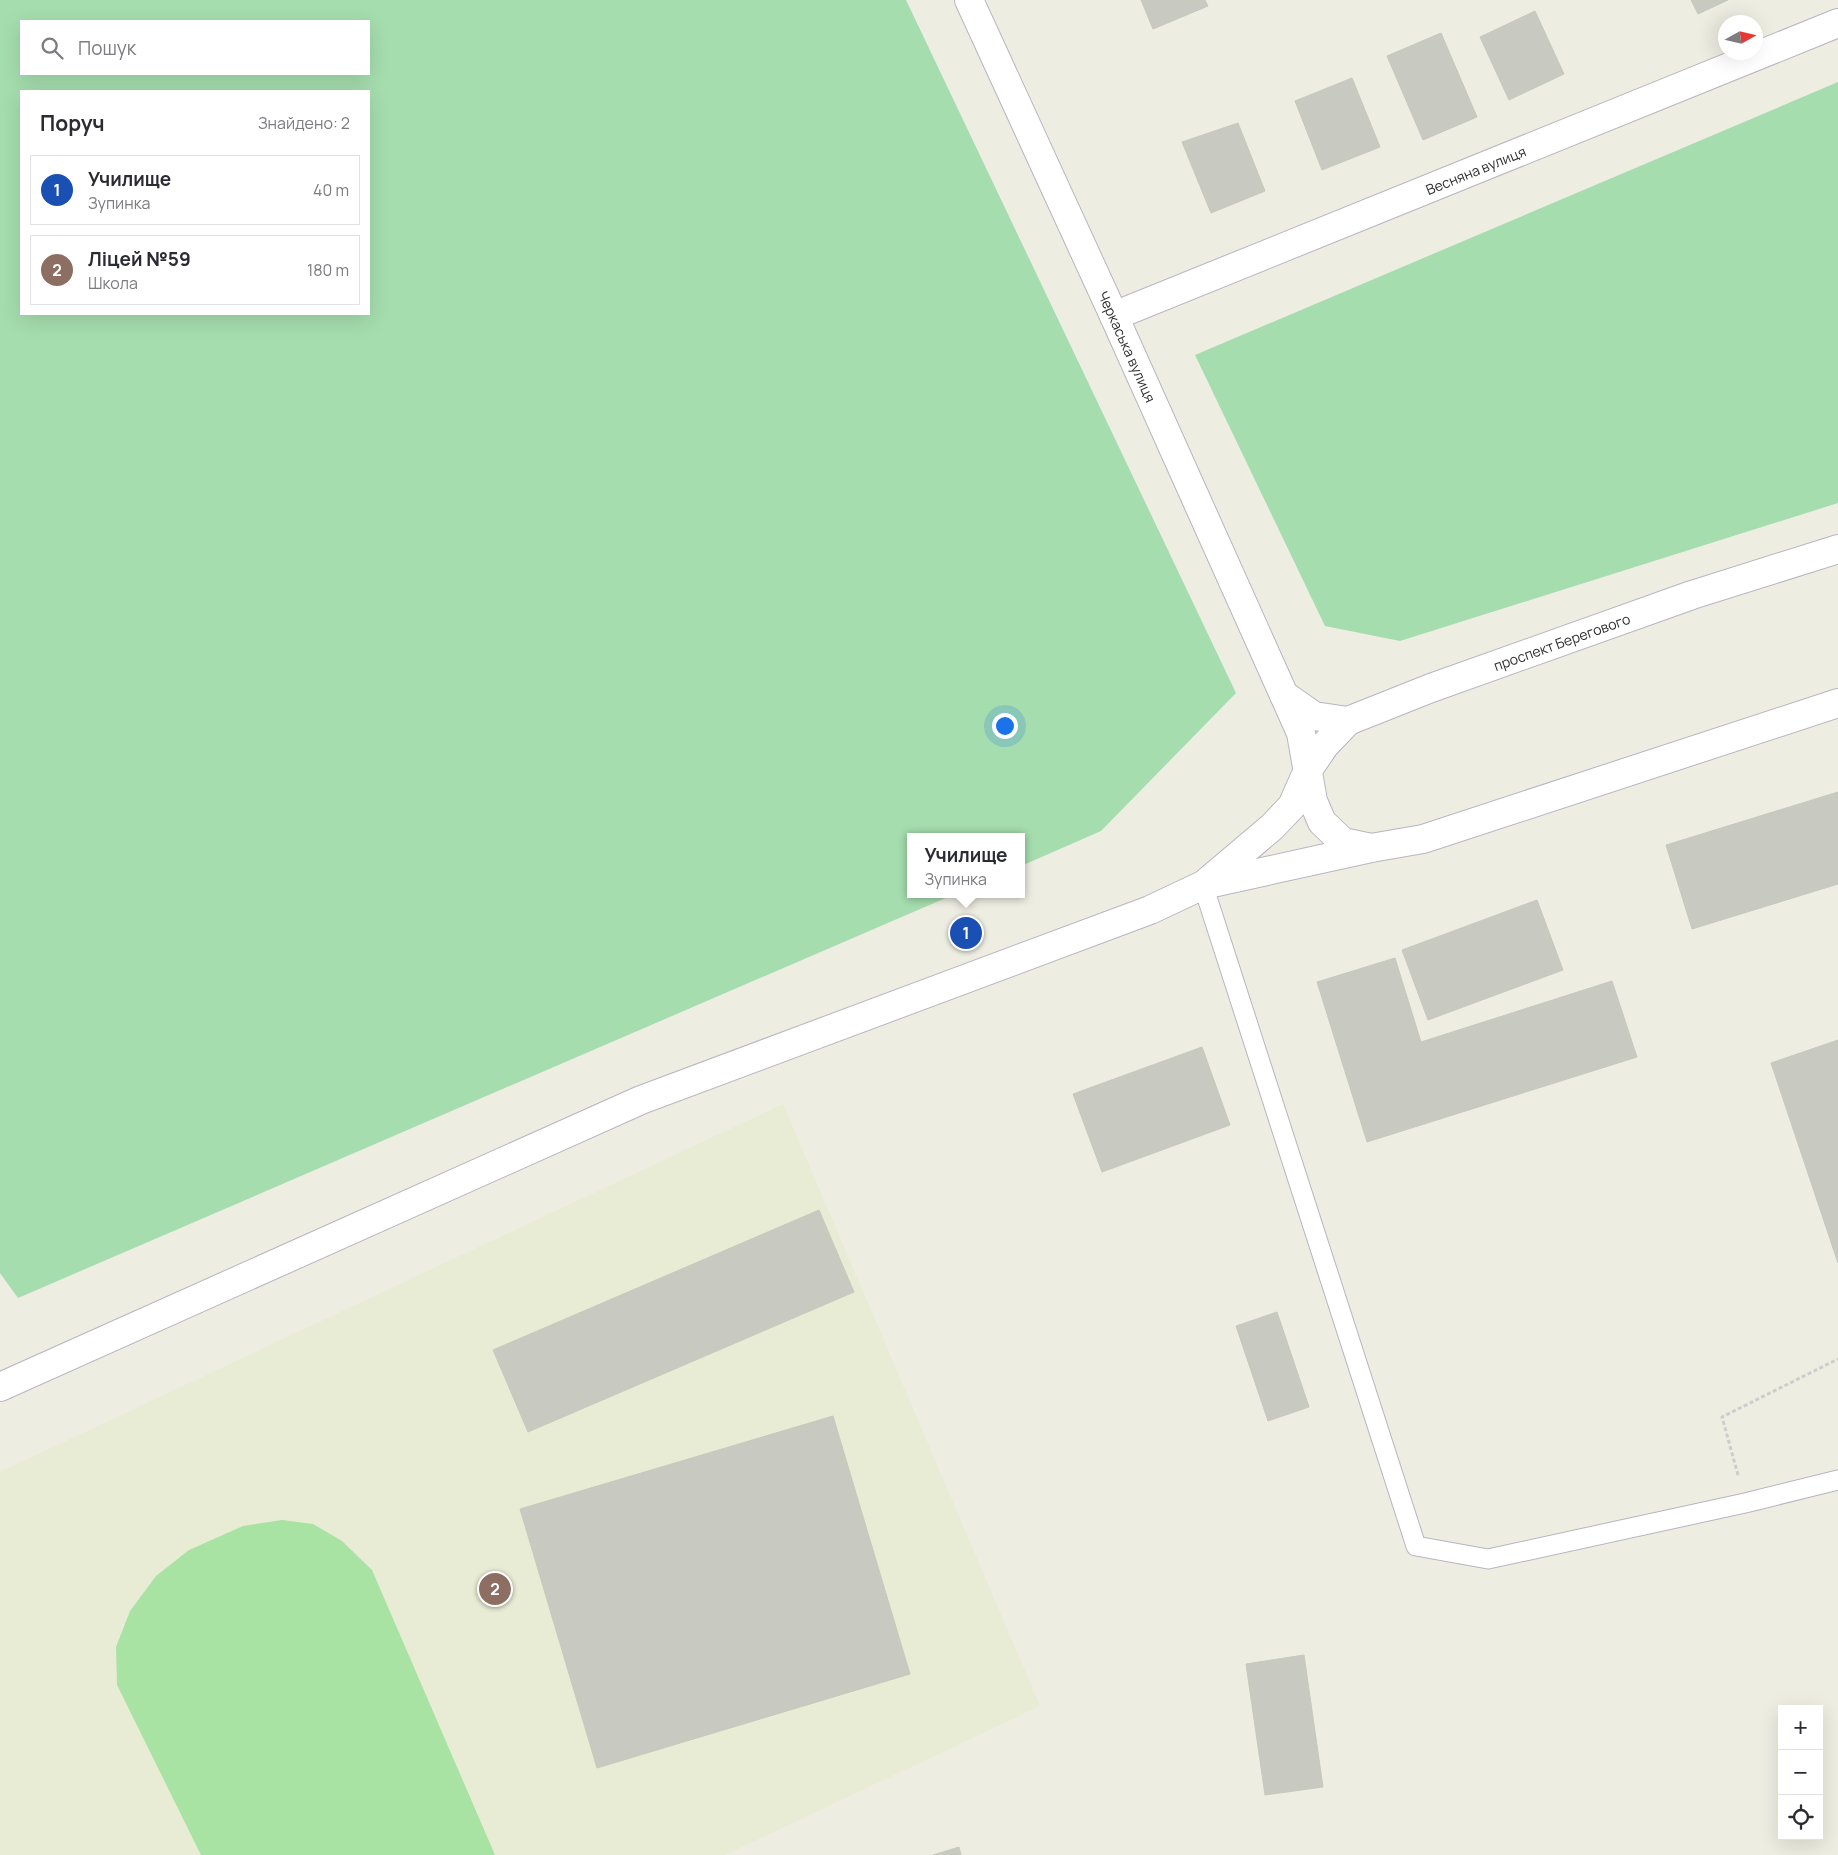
<!DOCTYPE html>
<html lang="uk">
<meta charset="utf-8">
<style>
body{margin:0;font-family:Manrope,sans-serif;background:#f7f7f7;color:#2b2b33}
.controls{position:absolute;right:15px;bottom:15px;display:grid;overflow:hidden;border-radius:0px;box-shadow:0 5px 20px #0002}
.controls button{width:45px;height:45px;display:grid;place-items:center;padding:0;border:0;border-bottom:1px solid #e1e1e2;background:#fff;color:#2b2b33;font:25px sans-serif}
.compass{position:absolute;left:1718px;top:15px;width:45px;height:45px;border-radius:50%;background:#fff;box-shadow:0 5px 20px #0002;rotate:82deg}
.you{position:absolute;left:1004px;top:725px;width:18px;height:18px;margin:-12px;border:4px solid #fff;border-radius:50%;background:#1a73e8;box-shadow:0 0 0 8px #1a73e833}
.badge{display:grid;place-items:center;width:32px;height:32px;border-radius:50%;background:#ea580c;color:#fff;font-size:16px;font-weight:700}
.pin{position:absolute;translate:-50% -50%;border:2px solid #fff;box-shadow:0 1px 5px #0006}
.popup{position:absolute;left:907px;top:833px;width:118px;height:65px;box-sizing:border-box;display:grid;place-content:center;border-radius:0px;background:#fff;filter:drop-shadow(0 1px 4px #0005);font-size:16px;white-space:nowrap;color:#7c7c81}
.popup b{font-size:19px;color:#2b2b33}
.popup::after{content:'';position:absolute;left:50%;top:100%;margin-left:-10px;border:10px solid transparent;border-top-color:#fff}
.list{margin:0;padding:0;list-style:none}
h2{display:flex;justify-content:space-between;align-items:center;height:65px;margin:0;padding:0 20px;font-size:21px}
h2 small{font-size:16px;font-weight:400;color:#7c7c81}
.list li{display:grid;grid-template-columns:32px 1fr auto;gap:15px;align-items:center;box-sizing:border-box;height:70px;margin:0 10px 10px;padding:0 10px;border:1px solid #e1e1e2;border-radius:0px}
.list b{display:block;font-size:19px;white-space:nowrap}
.list p{margin:0;font-size:16px;white-space:nowrap;color:#7c7c81}
.list em{font-size:16px;font-style:normal;color:#7c7c81}
.icon{flex:none;width:28px;height:28px;fill:none;stroke:currentColor;stroke-width:2;stroke-linecap:round;stroke-linejoin:round}
.map{position:relative;flex:none;width:1838px;height:1855px;overflow:hidden}
.search{position:absolute;background:#fff;box-shadow:0 5px 20px #0002;left:20px;top:20px;width:350px;height:55px;display:flex;align-items:center;gap:12px;box-sizing:border-box;padding:0 18px;border-radius:0px;color:#7c7c81;font-size:19px}
.panel{position:absolute;background:#fff;box-shadow:0 5px 20px #0002;left:20px;top:90px;width:350px;height:225px;border-radius:0px}
.map>svg:first-child{display:block}
.education{fill:#e8ecd4}
.green{fill:#a5ddae;fill-rule:evenodd}
.pitch{fill:#a8e3a3}
.building{fill:#c8c9c1;stroke:#c7c9bc}
.lines{fill:none;stroke-linecap:round;stroke-linejoin:round}
.lane-casing{stroke:#b8b5c0;stroke-width:21}
.street-casing{stroke:#b8b5c0;stroke-width:30}
.secondary-casing{stroke:#b8b5c0;stroke-width:30}
.path{stroke:#cdcdcd;stroke-width:3;stroke-dasharray:4 2.5;stroke-linecap:butt}
.lane{stroke:#fff;stroke-width:19}
.street{stroke:#fff;stroke-width:28}
.secondary{stroke:#fff;stroke-width:28}
.labels{text-anchor:middle;dominant-baseline:central;stroke-width:4.5;stroke-linejoin:round;paint-order:stroke}
.street-label{font-size:14px;fill:#2e2e2e;stroke:#fff}
</style>
<div class="map">
<svg width="1838" height="1855" viewBox="0 0 1838 1855">
<rect width="100%" height="100%" fill="#edede2"/>
<!-- education -->
<path class="education" d="M783,1104L1040,1706L725,1855H0V1472Z"/>
<!-- green -->
<g class="green">
<path d="M0,0H906L1236,693L1101,831L1021,866V837H911V894H955L18,1298L0,1273ZM21,21H369V74H21ZM21,91H369V314H21Z"/>
<path d="M1838,82V503L1400,641L1325,626L1195,355Z"/>
</g>
<!-- pitch -->
<path class="pitch" d="M282,1520L313,1524L342,1541L372,1570L495,1855H201L117,1685L116,1647L130,1611L156,1576L189,1550L243,1526Z"/>
<!-- building -->
<g class="building">
<path d="M1141,0H1205L1208,6L1153,29Z"/>
<path d="M1691,0H1728L1698,14Z"/>
<path d="M1535,11L1564,74L1509,100L1480,37Z"/>
<path d="M1441,33L1477,117L1423,140L1387,56Z"/>
<path d="M1352,78L1380,147L1322,170L1295,101Z"/>
<path d="M1238,123L1265,191L1211,213L1182,142Z"/>
<path d="M1838,792V884L1692,929L1666,845Z"/>
<path d="M1537,900L1563,970L1428,1020L1402,950Z"/>
<path d="M1395,958L1421,1042L1612,981L1637,1057L1367,1142L1317,982Z"/>
<path d="M1838,1040V1263L1771,1063Z"/>
<path d="M1202,1047L1230,1125L1102,1172L1073,1094Z"/>
<path d="M819,1210L854,1292L528,1432L493,1350Z"/>
<path d="M1277,1312L1309,1407L1268,1421L1236,1326Z"/>
<path d="M833,1416L910,1674L597,1768L520,1509Z"/>
<path d="M1304,1655L1323,1787L1265,1795L1246,1664Z"/>
<path d="M959,1847L961,1855H933Z"/>
</g>
<g class="lines">
<defs>
<path id="lane" d="M1203,885L1416,1546L1488,1559L1745,1503L1838,1480"/>
<g id="street">
<path id="s1" d="M1114,316L1838,23"/>
</g>
<g id="secondary">
<path id="s2" d="M969,0L1114,316L1301,733L1313,801L1322,822L1343,842L1371,848"/>
<path d="M1284,695L1314,716L1348,721"/>
<path id="s3" d="M1207,882L1272,827L1292,806L1308,770L1325,745L1348,721L1431,688L1692,595L1838,549"/>
<path d="M0,1387L641,1100L1150,910L1203,885L1371,848L1423,839L1838,703"/>
</g>
</defs>
<!-- lane casing -->
<use href="#lane" class="lane-casing"/>
<!-- street casing -->
<use href="#street" class="street-casing"/>
<!-- secondary casing -->
<use href="#secondary" class="secondary-casing"/>
<!-- path -->
<path class="path" d="M1738,1475L1722,1417L1838,1359"/>
<!-- lane -->
<use href="#lane" class="lane"/>
<!-- street -->
<use href="#street" class="street"/>
<!-- secondary -->
<use href="#secondary" class="secondary"/>
</g>
<g class="labels">
<!-- street labels -->
<g class="street-label">
<text stroke="none"><textPath href="#s1" startOffset="390">Весняна вулиця</textPath></text>
<text stroke="none"><textPath href="#s2" startOffset="381">Черкаська вулиця</textPath></text>
<text stroke="none"><textPath href="#s3" startOffset="445">проспект Берегового</textPath></text>
</g>
</g>
</svg>
<div class="controls">
<button>+</button>
<button>−</button>
<button><svg class="icon" aria-label="locate" viewBox="0 0 24 24"><circle cx="12" cy="12" r="6"/><path d="M12 2v4M12 18v4M2 12h4M18 12h4"/></svg></button>
</div>
<svg class="compass" viewBox="-18 -18 36 36"><path d="M0-13l5 13h-10z" fill="#e53935"/><path d="M0 13l5-13h-10z" fill="#7c7c81"/></svg>
<div class="you"></div>
<div class="pin badge" style="left:966px;top:933px;background:#1a4fb4">1</div>
<div class="popup"><b>Училище</b>Зупинка</div>
<div class="pin badge" style="left:495px;top:1589px;background:#8d6e63">2</div>
<div class="search"><svg class="icon" aria-label="search" viewBox="0 0 24 24"><circle cx="10" cy="10" r="6"/><path d="M15 15l6 6"/></svg>Пошук</div>
<section class="panel">
<h2>Поруч<small>Знайдено: 2</small></h2>
<ul class="list">
<li><span class="badge" style="background:#1a4fb4">1</span><div><b>Училище</b><p>Зупинка</p></div><em>40 m</em></li>
<li><span class="badge" style="background:#8d6e63">2</span><div><b>Ліцей №59</b><p>Школа</p></div><em>180 m</em></li>
</ul>
</section>
</div>
